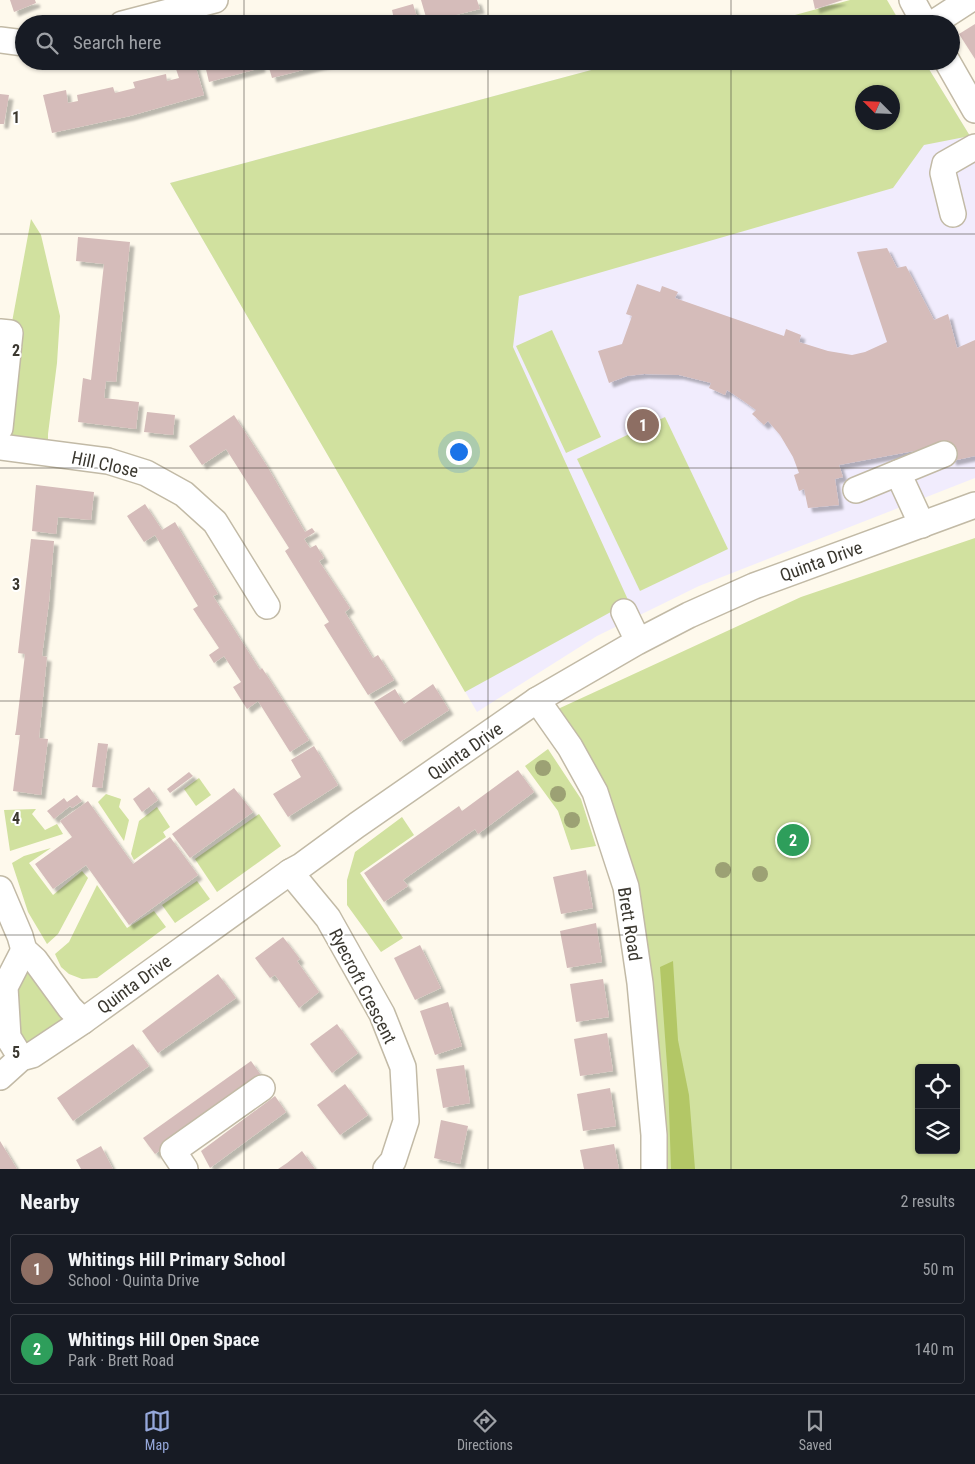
<!DOCTYPE html>
<meta charset="utf-8">
<style>
body{margin:0;font-family:"Roboto Condensed",sans-serif;background:#20242c;color:#f1f3f6}
.controls{position:absolute;right:15px;bottom:15px;display:grid;overflow:hidden;border-radius:5px;box-shadow:0 1px 4px #0004}
.controls button{width:45px;height:45px;display:grid;place-items:center;padding:0;border:0;border-bottom:1px solid #363941;background:#171b24;color:#f1f3f6;font:25px sans-serif}
.compass{position:absolute;left:855px;top:85px;width:45px;height:45px;border-radius:50%;background:#171b24;box-shadow:0 1px 4px #0004;rotate:294deg}
.you{position:absolute;left:458px;top:451px;width:18px;height:18px;margin:-12px;border:4px solid #fff;border-radius:50%;background:#1a73e8;box-shadow:0 0 0 8px #1a73e833}
.badge{display:grid;place-items:center;width:32px;height:32px;border-radius:50%;background:#96a8db;color:#fff;font-size:16px;font-weight:700}
.pin{position:absolute;translate:-50% -50%;border:2px solid #fff;box-shadow:0 1px 5px #0006}
.list{margin:0;padding:0;list-style:none}
h2{display:flex;justify-content:space-between;align-items:center;height:65px;margin:0;padding:0 20px;font-size:21px}
h2 small{font-size:16px;font-weight:400;color:#9ea1a6}
.list li{display:grid;grid-template-columns:32px 1fr auto;gap:15px;align-items:center;box-sizing:border-box;height:70px;margin:0 10px 10px;padding:0 10px;border:1px solid #363941;border-radius:5px}
.list b{display:block;font-size:19px;white-space:nowrap}
.list p{margin:0;font-size:16px;white-space:nowrap;color:#9ea1a6}
.list em{font-size:16px;font-style:normal;color:#9ea1a6}
.icon{flex:none;width:28px;height:28px;fill:none;stroke:currentColor;stroke-width:2;stroke-linecap:round;stroke-linejoin:round}
.map{position:relative;flex:none;width:975px;height:1169px;overflow:hidden}
.search{position:absolute;background:#171b24;box-shadow:0 1px 4px #0004;left:15px;right:15px;top:15px;height:55px;display:flex;align-items:center;gap:12px;box-sizing:border-box;padding:0 18px;border-radius:28px;color:#9ea1a6;font-size:19px}
.sheet{height:225px;background:#171b24}
nav{display:flex;justify-content:space-around;align-items:center;box-sizing:border-box;height:70px;border-top:1px solid #363941;background:#171b24;font-size:14px;color:#9ea1a6}
nav a{display:grid;justify-items:center;gap:2px}
nav .on{color:#96a8db}
.map>svg:first-child{display:block}
.education{fill:#f1ecfd;fill-rule:evenodd}
.green{fill:#d1e19f;fill-rule:evenodd}
.forest{fill:#b3c766}
.building{fill:#d5bcba;filter:url(#shadow)}
.lines{fill:none;stroke-linecap:round;stroke-linejoin:round}
.minor-casing{stroke:#c2baa6;stroke-width:28}
.minor{stroke:#fff;stroke-width:25}
.tree{fill:#9ca174}
.grid{fill:none;stroke:#3b3830;stroke-width:1;stroke-opacity:0.55}
.labels{text-anchor:middle;dominant-baseline:central;stroke-width:4;stroke-linejoin:round;paint-order:stroke}
.street-label{font-size:18px;fill:#3b3830;stroke:#fff}
.grid-label{font-size:16px;text-anchor:middle;font-weight:bold;fill:#3b3830;stroke:#fff;stroke-width:4;stroke-linejoin:round;paint-order:stroke}
</style>
<div class="map">
<svg width="975" height="1169" viewBox="0 0 975 1169">
<defs>
<filter id="shadow"><feDropShadow dx="4.5" dy="4.5" stdDeviation="1" flood-color="#0004"/></filter>
</defs>
<rect width="100%" height="100%" fill="#fef9ec"/>
<!-- education -->
<path class="education" d="M625,61H924L975,144V478L699,586L597,636L477,712L170,183ZM862,92H892V122H862Z"/>
<!-- green -->
<g class="green">
<path d="M850,0H887L901,24H762Z"/>
<path d="M625,61H924L970,136L924,145L893,188L519,296L513,347L629,602L465,692L170,183ZM862,92H892V122H862Z"/>
<path d="M31,219L41,235L60,316L57,363L48,434V453L0,447L10,333Z"/>
<path d="M552,330L601,437L566,453L516,346Z"/>
<path d="M665,417L728,549L640,591L577,459Z"/>
<path d="M975,538V1169H654L626,887L547,714L801,597ZM919,1068H956V1150H919Z"/>
<path d="M548,749L581,799L596,846L571,850L558,811L525,766Z"/>
<path d="M199,778L211,795L196,806L184,789Z"/>
<path d="M106,794L121,799L119,807L129,820L124,841L98,802Z"/>
<path d="M157,807L170,827L163,832L166,837L134,860L131,854L139,821Z"/>
<path d="M36,809L32,814L45,830L57,824L63,834L10,851L4,810Z"/>
<path d="M259,814L281,846L217,892L195,859Z"/>
<path d="M402,817L414,835L360,873L403,938L381,952L347,905V880L355,852Z"/>
<path d="M51,848L29,863L53,895L82,871L88,878L58,934L47,944L28,912L12,863L24,856Z"/>
<path d="M197,881L210,899L175,923L162,905Z"/>
<path d="M97,885L127,928L154,911L166,927L97,978L82,979L69,974L61,967L55,954L69,942Z"/>
<path d="M24,950L80,1017L21,1058L5,987Z"/>
</g>
<!-- forest -->
<path class="forest" d="M673,961L678,1040L689,1095L695,1169H671L668,1079L660,967Z"/>
<!-- building -->
<g class="building">
<path d="M10,0H35L36,3L14,12Z"/>
<path d="M421,0H477L480,9L452,16L454,24H428Z"/>
<path d="M813,0H843L815,9Z"/>
<path d="M413,4L419,24H395L392,10Z"/>
<path d="M975,24V59L959,34Z"/>
<path d="M190,61H194L204,95L130,116L52,133L43,95L66,90L68,103L78,101L77,95L113,87L115,93L135,88L133,82L166,74L167,81L179,78L175,66Z"/>
<path d="M204,61H260L261,68L209,82Z"/>
<path d="M267,61H334V62L272,78Z"/>
<path d="M0,94L9,95L4,124H0Z"/>
<path d="M78,237L130,242L116,382L106,381L104,398L139,402L136,429L78,422L83,378L91,380L104,264L76,261Z"/>
<path d="M887,248L897,268L906,266L934,320L948,314L957,348L975,340V456L952,461L946,445L839,465L843,477L835,479L839,505L808,508L804,489L799,491L794,475L799,473L793,457L780,435L768,421L764,425L752,414L756,410L742,400L727,390L725,395L709,388L711,383L679,375L644,374L627,376L609,383L598,351L622,344L632,316L626,314L637,284L660,292L662,286L678,292L675,298L784,336L786,329L801,335L799,342L828,351L852,355L865,352L887,342L857,252Z"/>
<path d="M147,412L175,415L173,435L144,432Z"/>
<path d="M234,415L267,466L305,532L312,528L315,532L304,539L310,548L316,545L324,558L319,561L350,608L345,612L373,658L378,655L394,680L368,695L324,625L329,622L285,551L289,548L226,449L202,465L189,446Z"/>
<path d="M36,485L94,492L91,520L58,517L56,534L32,531Z"/>
<path d="M145,504L162,530L175,522L218,594L213,596L260,670L262,668L309,740L290,752L258,701L247,709L233,687L241,682L224,656L214,663L209,655L219,648L193,609L198,606L155,535L144,542L127,516Z"/>
<path d="M31,539L54,541L49,602L42,656L47,657L39,738L48,739L41,795L13,791L20,735H15L16,730L25,654L18,653Z"/>
<path d="M433,684L449,710L400,742L374,702L395,689L404,704Z"/>
<path d="M98,743L108,744L102,788L92,787Z"/>
<path d="M314,746L338,785L288,817L273,794L301,777L291,760Z"/>
<path d="M518,770L534,792L478,834L475,829L403,880L408,886L384,902L364,873L459,806L462,811Z"/>
<path d="M189,772L193,776L170,793L167,789Z"/>
<path d="M149,787L158,800L142,812L133,799Z"/>
<path d="M234,788L253,812L190,858L172,834Z"/>
<path d="M77,795L82,801L72,808L70,806L54,819L47,811L64,798L67,802Z"/>
<path d="M88,801L133,864L170,837L198,875L129,925L86,865L53,889L35,864L72,837L60,821Z"/>
<path d="M586,870L593,908L561,914L553,877Z"/>
<path d="M596,923L602,962L567,968L560,931Z"/>
<path d="M283,937L300,959L297,961L319,992L299,1008L275,975L270,978L255,958Z"/>
<path d="M420,945L441,988L415,1000L394,958Z"/>
<path d="M218,974L236,998L158,1053L142,1031Z"/>
<path d="M603,979L609,1017L576,1022L570,984Z"/>
<path d="M448,1002L462,1046L435,1055L420,1011Z"/>
<path d="M337,1024L358,1053L332,1073L310,1044Z"/>
<path d="M607,1033L613,1071L580,1076L574,1039Z"/>
<path d="M133,1044L149,1066L73,1121L57,1098Z"/>
<path d="M251,1061L263,1078L155,1154L143,1138Z"/>
<path d="M464,1065L470,1103L443,1108L436,1069Z"/>
<path d="M345,1084L368,1115L340,1135L317,1105Z"/>
<path d="M610,1088L616,1126L583,1131L577,1094Z"/>
<path d="M275,1096L286,1112L210,1168L201,1151Z"/>
<path d="M441,1120L468,1126L460,1164L434,1158Z"/>
<path d="M0,1141L17,1169H0Z"/>
<path d="M614,1144L619,1169H584L580,1150Z"/>
<path d="M101,1146L113,1169H81L76,1160Z"/>
<path d="M302,1151L315,1169H278L287,1163Z"/>
</g>
<g class="lines">
<defs>
<g id="minor">
<path d="M912,0L925,24"/>
<path d="M122,24L215,0"/>
<path d="M932,24L969,0"/>
<path d="M0,40L24,43"/>
<path d="M947,61L975,110"/>
<path d="M953,214L943,173L945,164L975,147"/>
<path d="M0,332L10,333L0,428"/>
<path d="M0,447L108,461L146,473L184,494L215,522L267,606"/>
<path d="M898,473L922,525"/>
<path d="M856,490L944,454"/>
<path d="M624,612L638,641"/>
<path d="M537,700L570,747L595,792L626,887L640,983L654,1135V1169"/>
<path d="M290,872L328,918L382,1014L403,1067L406,1121L393,1161L386,1169"/>
<path d="M0,889L20,936L24,950L35,960L70,1008L83,1021"/>
<path d="M21,1058L8,1037L5,987L24,950"/>
<path d="M0,1077L21,1058L32,1055L83,1021L290,872L301,866L357,825L537,700L637,642L689,615L754,586L975,505"/>
<path d="M185,1169L173,1151L262,1088"/>
</g>
</defs>
<!-- minor casing -->
<use href="#minor" class="minor-casing"/>
<!-- minor -->
<use href="#minor" class="minor"/>
</g>
<!-- trees -->
<g class="tree">
<circle cx="543" cy="768" r="8"/>
<circle cx="558" cy="794" r="8"/>
<circle cx="572" cy="820" r="8"/>
<circle cx="723" cy="870" r="8"/>
<circle cx="760" cy="874" r="8"/>
</g>
<!-- grid -->
<path class="grid" d="M244,0V24M488,0V24M731,0V24M244,61V1169M488,61V1169M731,61V1169M0,234H975M0,468H975M0,701H975M0,935H975"/>
<g class="labels">
<!-- street labels -->
<g class="street-label">
<text transform="translate(105 464) rotate(12)">Hill Close</text>
<text transform="translate(821 561) rotate(-20)">Quinta Drive</text>
<text transform="translate(465 751) rotate(-35)">Quinta Drive</text>
<text transform="translate(630 924) rotate(81)">Brett Road</text>
<text transform="translate(134 984) rotate(-36)">Quinta Drive</text>
<text transform="translate(363 986) rotate(63)">Ryecroft Crescent</text>
</g>
</g>
<g class="grid-label">
<text x="16" y="123">1</text>
<text x="16" y="356">2</text>
<text x="16" y="590">3</text>
<text x="16" y="824">4</text>
<text x="16" y="1058">5</text>
</g>
</svg>
<div class="controls">
<button><svg class="icon" aria-label="locate" viewBox="0 0 24 24"><circle cx="12" cy="12" r="6"/><path d="M12 2v4M12 18v4M2 12h4M18 12h4"/></svg></button>
<button><svg class="icon" aria-label="layers" viewBox="0 0 24 24"><path d="M12 4l9 5-9 5-9-5zM3 14l9 5 9-5"/></svg></button>
</div>
<svg class="compass" viewBox="-18 -18 36 36"><path d="M0-13l5 13h-10z" fill="#e53935"/><path d="M0 13l5-13h-10z" fill="#9ea1a6"/></svg>
<div class="you"></div>
<div class="pin badge" style="left:643px;top:425px;background:#8d6e63">1</div>
<div class="pin badge" style="left:793px;top:840px;background:#2e9e5b">2</div>
<div class="search"><svg class="icon" aria-label="search" viewBox="0 0 24 24"><circle cx="10" cy="10" r="6"/><path d="M15 15l6 6"/></svg>Search here</div>
</div>
<section class="sheet">
<h2>Nearby<small>2 results</small></h2>
<ul class="list">
<li><span class="badge" style="background:#8d6e63">1</span><div><b>Whitings Hill Primary School</b><p>School · Quinta Drive</p></div><em>50 m</em></li>
<li><span class="badge" style="background:#2e9e5b">2</span><div><b>Whitings Hill Open Space</b><p>Park · Brett Road</p></div><em>140 m</em></li>
</ul>
</section>
<nav>
<a class="on"><svg class="icon" aria-label="map" viewBox="0 0 24 24"><path d="M3 6l6-2 6 2 6-2v14l-6 2-6-2-6 2zM9 4v14M15 6v14"/></svg>Map</a>
<a><svg class="icon" aria-label="directions" viewBox="0 0 24 24"><path d="M12 3l9 9-9 9-9-9zM9 14v-3h6M13 9l2 2-2 2"/></svg>Directions</a>
<a><svg class="icon" aria-label="saved" viewBox="0 0 24 24"><path d="M7 4h10v16l-5-4-5 4z"/></svg>Saved</a>
</nav>
